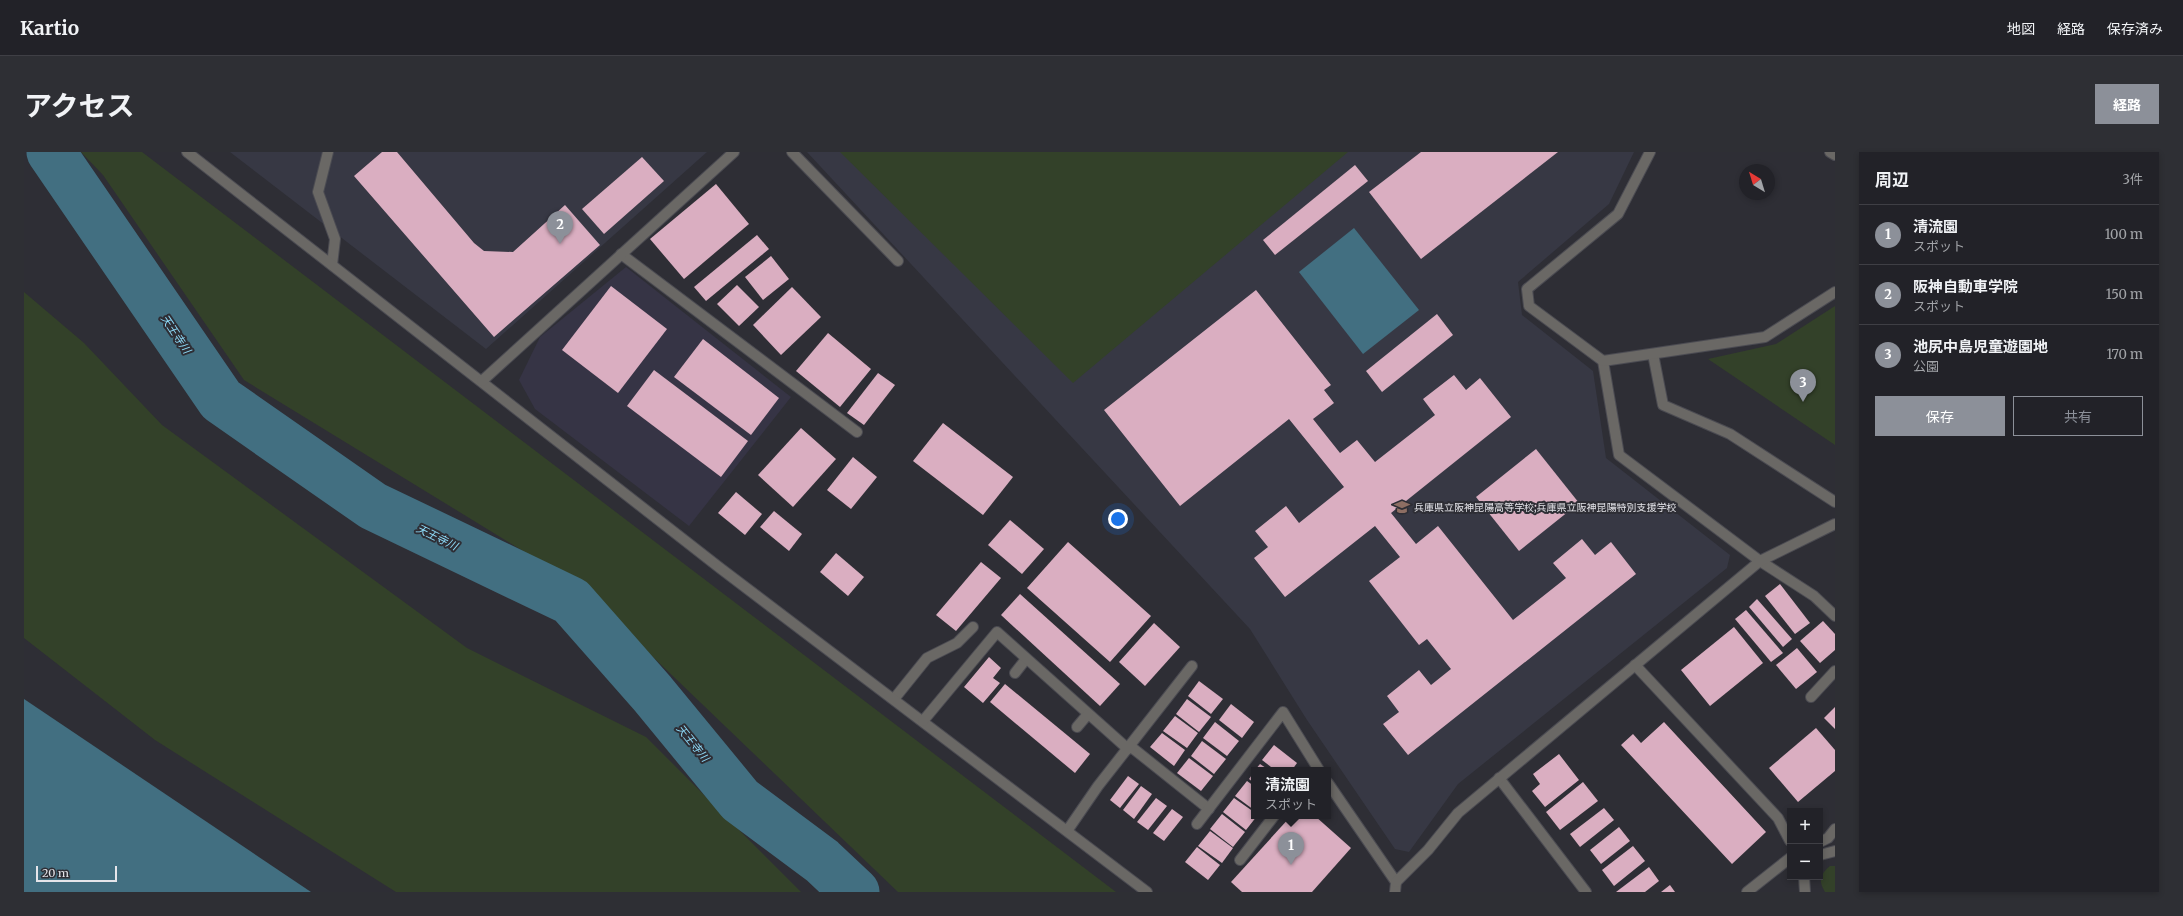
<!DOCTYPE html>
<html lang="ja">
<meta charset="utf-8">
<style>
body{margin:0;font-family:Merriweather,"Noto Sans JP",serif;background:#2e2f34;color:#f1f3f6}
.controls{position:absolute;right:12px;bottom:12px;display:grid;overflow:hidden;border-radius:0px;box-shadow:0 2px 6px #0003}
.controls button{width:36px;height:36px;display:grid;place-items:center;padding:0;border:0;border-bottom:1px solid #3f3f45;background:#222228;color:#f1f3f6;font:20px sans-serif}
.compass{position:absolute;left:1715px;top:12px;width:36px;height:36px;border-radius:50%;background:#222228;box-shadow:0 2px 6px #0003;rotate:322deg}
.scale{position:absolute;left:12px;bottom:10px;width:81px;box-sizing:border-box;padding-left:4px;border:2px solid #e5e5ea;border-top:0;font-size:11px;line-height:14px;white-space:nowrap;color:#e5e5ea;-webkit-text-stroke:3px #2e2e35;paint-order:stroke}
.you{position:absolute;left:1094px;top:367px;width:14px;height:14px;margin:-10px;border:3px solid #fff;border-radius:50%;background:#1a73e8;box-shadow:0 0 0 6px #1a73e833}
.badge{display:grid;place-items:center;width:26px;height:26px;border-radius:50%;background:#8c9099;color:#fff;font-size:13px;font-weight:700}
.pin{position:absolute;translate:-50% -33px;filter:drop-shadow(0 1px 2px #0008)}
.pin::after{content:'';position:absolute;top:21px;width:14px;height:12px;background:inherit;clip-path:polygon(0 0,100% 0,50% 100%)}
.popup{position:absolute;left:1227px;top:615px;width:80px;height:52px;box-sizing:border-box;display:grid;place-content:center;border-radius:0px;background:#222228;filter:drop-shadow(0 1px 3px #0005);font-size:13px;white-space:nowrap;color:#a2a4a8}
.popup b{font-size:15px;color:#f1f3f6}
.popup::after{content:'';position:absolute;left:50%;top:100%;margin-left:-8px;border:8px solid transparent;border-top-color:#222228}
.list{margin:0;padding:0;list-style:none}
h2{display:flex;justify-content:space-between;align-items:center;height:52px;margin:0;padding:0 16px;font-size:17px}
h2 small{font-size:13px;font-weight:400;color:#a2a4a8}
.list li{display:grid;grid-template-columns:26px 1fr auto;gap:12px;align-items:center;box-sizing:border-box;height:60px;padding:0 16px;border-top:1px solid #3f3f45}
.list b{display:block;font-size:15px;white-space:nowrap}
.list p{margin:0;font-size:13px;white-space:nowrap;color:#a2a4a8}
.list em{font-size:13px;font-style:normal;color:#a2a4a8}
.actions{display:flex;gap:8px;padding:12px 16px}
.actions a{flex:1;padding:9px 0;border:1px solid #8c9099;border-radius:0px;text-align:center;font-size:14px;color:#8c9099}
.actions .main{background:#8c9099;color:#fff}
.map{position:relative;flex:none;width:1811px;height:740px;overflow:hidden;border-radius:0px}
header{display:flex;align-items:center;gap:24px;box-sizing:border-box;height:56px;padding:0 20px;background:#222228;border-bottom:1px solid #3f3f45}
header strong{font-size:19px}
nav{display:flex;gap:22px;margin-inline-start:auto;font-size:14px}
.intro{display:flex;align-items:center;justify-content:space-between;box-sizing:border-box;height:96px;padding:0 24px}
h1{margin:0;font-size:28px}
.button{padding:10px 18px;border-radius:0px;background:#8c9099;color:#fff;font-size:14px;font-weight:700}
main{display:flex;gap:24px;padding:0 24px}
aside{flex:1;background:#222228;border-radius:0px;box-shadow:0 2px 6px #0003}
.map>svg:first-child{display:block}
.built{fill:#373844}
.industrial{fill:#363445}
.green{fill:#334129}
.water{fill:#426f81}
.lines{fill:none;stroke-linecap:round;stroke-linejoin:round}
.river{stroke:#426f81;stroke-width:49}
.building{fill:#daaec1}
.lane-casing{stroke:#4b4b52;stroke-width:12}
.street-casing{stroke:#4b4b52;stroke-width:12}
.lane{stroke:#6a6865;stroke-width:10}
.street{stroke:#6a6865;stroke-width:10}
.labels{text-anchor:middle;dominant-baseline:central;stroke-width:4;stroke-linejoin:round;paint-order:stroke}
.poi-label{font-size:10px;fill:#e5e5ea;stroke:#2e2e35;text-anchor:start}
.water-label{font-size:11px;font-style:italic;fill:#8edbf9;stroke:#2e2e35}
</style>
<header>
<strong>Kartio</strong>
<nav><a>地図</a><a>経路</a><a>保存済み</a></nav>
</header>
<div class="intro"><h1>アクセス</h1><a class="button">経路</a></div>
<main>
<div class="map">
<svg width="1811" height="740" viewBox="0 0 1811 740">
<rect width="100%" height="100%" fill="#2e2e35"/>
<!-- built -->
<g class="built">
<path d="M206,0H683L462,197Z"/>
<path d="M783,0H1610L1585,52L1494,130L1498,163L1569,219L1582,306L1706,403L1703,416L1434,632L1385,700L1371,697L1283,568L1226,477Z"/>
</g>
<!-- industrial -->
<path class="industrial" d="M602,115L767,245L665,374L511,257L495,228L516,185Z"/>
<!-- green -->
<g class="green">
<path d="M57,0H118L1092,740H874L553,432L220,228L79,23Z"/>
<path d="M816,0H1324L1049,231Z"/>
<path d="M0,140L60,191L138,273L443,496L622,585L777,740H372L131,588L0,486Z"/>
<path d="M1811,154V293L1684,207L1752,192Z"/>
<path d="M1806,714H1811V740H1801C1794,729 1796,722 1806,714Z"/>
</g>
<!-- water -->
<g class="water">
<path d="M1330,76L1395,158L1339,202L1275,120Z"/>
<path d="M0,547L287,740H0Z"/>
</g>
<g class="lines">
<!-- river -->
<path class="river" d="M27,0L197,248L349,354L547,449L628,541L716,648L798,709L831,740"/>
</g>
<!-- building -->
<g class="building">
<path d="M358,0H373L450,91L460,99L489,100L541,53L576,93L470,185L330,24Z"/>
<path d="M1397,0H1534L1397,107L1345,40Z"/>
<path d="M618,5L640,29L580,82L558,57Z"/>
<path d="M1331,13L1344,29L1251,103L1239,88Z"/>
<path d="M692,32L725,72L660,127L626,87Z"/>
<path d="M733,83L745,97L682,149L670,135Z"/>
<path d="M747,104L765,127L739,148L721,125Z"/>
<path d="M713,133L735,155L715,174L693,152Z"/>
<path d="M587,134L643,177L594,241L538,198Z"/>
<path d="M768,135L797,165L757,203L729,173Z"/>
<path d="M1232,138L1307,233L1300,238L1310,251L1289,267L1316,301L1333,288L1351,310L1411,263L1399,247L1430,223L1442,238L1456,226L1487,265L1367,361L1392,392L1414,374L1489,468L1542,426L1529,411L1558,387L1571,403L1587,390L1612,422L1384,603L1359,572L1375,560L1363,544L1395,518L1407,533L1427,517L1403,487L1395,493L1345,429L1376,405L1351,374L1261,445L1230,406L1244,395L1231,379L1262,354L1275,371L1320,335L1265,267L1156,354L1080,258Z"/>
<path d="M1413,162L1429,183L1358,240L1342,219Z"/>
<path d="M804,181L847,217L816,255L772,219Z"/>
<path d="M679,187L755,246L727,283L650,225Z"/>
<path d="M630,218L724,289L697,325L603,254Z"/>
<path d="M854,221L871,233L840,273L823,261Z"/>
<path d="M919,271L989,325L959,363L889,309Z"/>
<path d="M777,276L812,307L769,355L734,323Z"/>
<path d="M1512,297L1555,351L1495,399L1452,345Z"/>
<path d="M829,305L853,325L827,357L803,338Z"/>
<path d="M712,340L738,362L721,383L694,361Z"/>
<path d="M750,359L778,382L765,399L736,375Z"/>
<path d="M986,368L1020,397L998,422L964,393Z"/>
<path d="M1044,390L1127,464L1086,510L1003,436Z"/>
<path d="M812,401L840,425L824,444L796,420Z"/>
<path d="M957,410L977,426L932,479L912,463Z"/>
<path d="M1756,432L1786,471L1771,482L1741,444Z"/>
<path d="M996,442L1096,532L1076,554L977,463Z"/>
<path d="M1733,447L1768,487L1759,495L1725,455Z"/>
<path d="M1722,458L1759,501L1747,510L1711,467Z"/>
<path d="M1799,469L1811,482V498L1796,511L1776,489Z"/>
<path d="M1130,471L1156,495L1121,534L1095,510Z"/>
<path d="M1710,475L1739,511L1686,554L1657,518Z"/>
<path d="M1773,496L1793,520L1772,537L1752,513Z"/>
<path d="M965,505L977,516L969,526L976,531L959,551L940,535Z"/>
<path d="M1175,529L1199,547L1187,562L1164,544Z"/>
<path d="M981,532L1066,602L1051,621L966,550Z"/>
<path d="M1163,547L1187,565L1175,580L1152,562Z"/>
<path d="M1207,552L1230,570L1218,586L1195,568Z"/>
<path d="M1811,555V577L1800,566Z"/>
<path d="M1151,564L1174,581L1163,596L1139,579Z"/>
<path d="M1191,570L1215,589L1203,604L1179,586Z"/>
<path d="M1640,570L1742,680L1708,712L1597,593L1609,582L1617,591Z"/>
<path d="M1792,576L1811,598V619L1774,650L1745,616Z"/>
<path d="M1138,581L1161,598L1150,614L1126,595Z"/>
<path d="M1178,589L1202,607L1190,622L1167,604Z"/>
<path d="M1250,593L1273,611L1268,618H1251L1238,608Z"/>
<path d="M1535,602L1555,628L1521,655L1508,639L1516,632L1509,622Z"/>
<path d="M1165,606L1189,624L1177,639L1153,621Z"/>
<path d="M1236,612L1245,618H1231Z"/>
<path d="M1230,620V631L1225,627Z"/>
<path d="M1104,624L1115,632L1096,656L1086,648Z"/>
<path d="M1223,629L1230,634V658L1211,644Z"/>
<path d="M1559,630L1574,649L1536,678L1522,660Z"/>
<path d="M1117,634L1128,642L1110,667L1099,658Z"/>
<path d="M1132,646L1143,654L1124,678L1113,670Z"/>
<path d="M1210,646L1230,660V664H1233L1222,678L1199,660Z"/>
<path d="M1580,656L1590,668L1556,695L1546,682Z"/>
<path d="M1148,657L1159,665L1140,689L1129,681Z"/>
<path d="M1198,662L1221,680L1209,695L1186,677Z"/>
<path d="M1267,664H1291L1327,696L1288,740H1218L1207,730Z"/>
<path d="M1595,675L1606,689L1577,712L1566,698Z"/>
<path d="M1186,679L1209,696L1198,711L1174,694Z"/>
<path d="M1609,694L1621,709L1590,734L1578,718Z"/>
<path d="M1173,695L1196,713L1184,728L1161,710Z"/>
<path d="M1625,715L1635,729L1621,740H1592Z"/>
<path d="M1646,733L1651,740H1637Z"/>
</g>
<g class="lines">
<defs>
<g id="lane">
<path d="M304,0L294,40L311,87L308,113"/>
<path d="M870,547L903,506L933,491L949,475"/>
<path d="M1796,690L1804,686L1811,677"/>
<path d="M1723,740L1766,706"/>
</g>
<g id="street">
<path d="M163,0L696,416L1123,740"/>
<path d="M768,0L874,109"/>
<path d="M1626,0L1594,62L1503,137L1505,154L1579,209L1595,303L1736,409L1790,444L1811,464"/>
<path d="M1806,0L1811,3"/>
<path d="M597,102L833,280"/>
<path d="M1629,202L1639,253L1706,282L1811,350"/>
<path d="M1579,209L1741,185L1811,140"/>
<path d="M458,229L710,0"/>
<path d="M1611,513L1754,666L1766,689"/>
<path d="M991,521L1002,507"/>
<path d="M1787,545L1811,519"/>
<path d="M899,569L973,480L1104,597"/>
<path d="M1053,575L1064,562"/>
<path d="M1106,594L1185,657"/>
<path d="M1475,626L1562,740"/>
<path d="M1304,631L1372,730L1371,740"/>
<path d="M1173,672L1259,560L1295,618"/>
<path d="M1043,679L1074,634L1168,514"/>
<path d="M1796,703L1811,699"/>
<path d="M1216,708L1250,664"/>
<path d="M1780,725L1781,740"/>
<path d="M1372,730L1404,698L1434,661L1736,409L1811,372"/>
</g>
</defs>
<!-- lane casing -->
<use href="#lane" class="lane-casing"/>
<!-- street casing -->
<use href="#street" class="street-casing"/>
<!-- lane -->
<use href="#lane" class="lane"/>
<!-- street -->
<use href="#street" class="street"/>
</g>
<!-- icons -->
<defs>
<symbol id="school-bare" viewBox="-9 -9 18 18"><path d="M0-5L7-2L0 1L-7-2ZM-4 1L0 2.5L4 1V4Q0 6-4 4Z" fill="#8d6e63" stroke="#2e2e35" stroke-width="2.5" paint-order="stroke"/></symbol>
</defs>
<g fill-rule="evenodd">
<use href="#school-bare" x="1367" y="344" width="22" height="22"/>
</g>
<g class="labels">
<!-- poi labels -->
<g class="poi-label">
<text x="1390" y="355">兵庫県立阪神昆陽高等学校;兵庫県立阪神昆陽特別支援学校</text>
</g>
<!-- water labels -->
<g class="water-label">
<text transform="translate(152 182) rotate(56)">天王寺川</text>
<text transform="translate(413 385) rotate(26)">天王寺川</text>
<text transform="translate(669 591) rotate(51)">天王寺川</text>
</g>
</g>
</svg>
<div class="controls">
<button>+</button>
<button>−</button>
</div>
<svg class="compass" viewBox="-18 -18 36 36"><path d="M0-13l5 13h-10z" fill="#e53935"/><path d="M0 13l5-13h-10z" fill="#a2a4a8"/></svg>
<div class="scale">20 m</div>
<div class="you"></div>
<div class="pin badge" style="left:1267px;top:713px">1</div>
<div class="popup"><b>清流園</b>スポット</div>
<div class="pin badge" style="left:536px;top:92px">2</div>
<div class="pin badge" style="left:1779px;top:250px">3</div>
</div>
<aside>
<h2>周辺<small>3件</small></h2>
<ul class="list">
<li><span class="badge">1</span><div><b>清流園</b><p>スポット</p></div><em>100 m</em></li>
<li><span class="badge">2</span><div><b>阪神自動車学院</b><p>スポット</p></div><em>150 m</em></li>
<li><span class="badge">3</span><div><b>池尻中島児童遊園地</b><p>公園</p></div><em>170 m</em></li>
</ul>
<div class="actions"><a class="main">保存</a><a>共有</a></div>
</aside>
</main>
